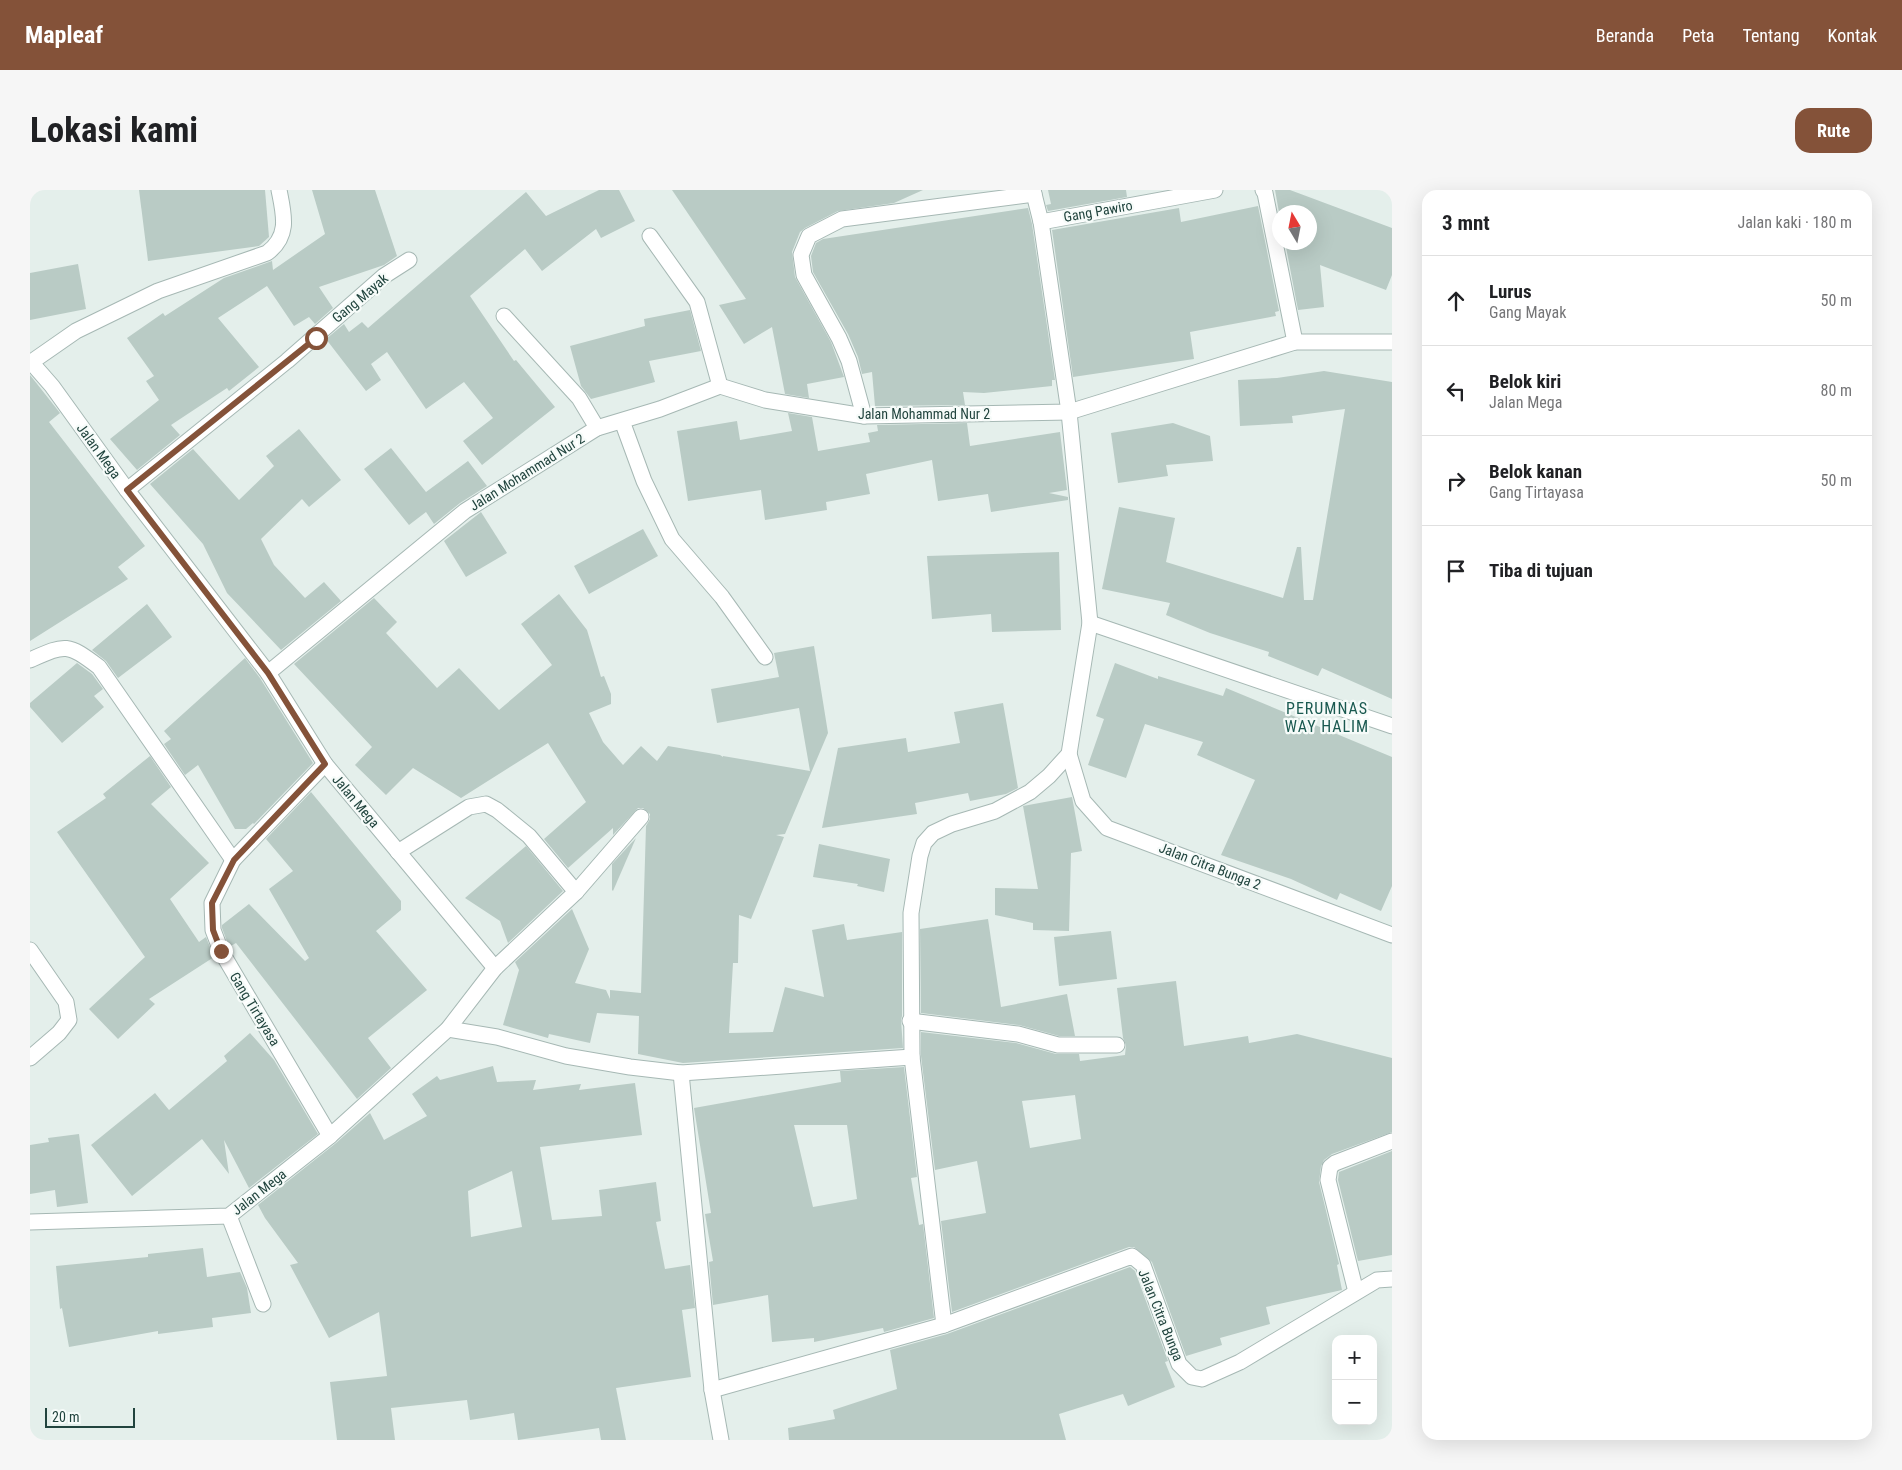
<!DOCTYPE html>
<html lang="id">
<meta charset="utf-8">
<style>
body{margin:0;font-family:"Roboto Condensed",sans-serif;background:#f6f6f6;color:#202124}
.controls{position:absolute;right:15px;bottom:15px;display:grid;overflow:hidden;border-radius:10px;box-shadow:0 5px 20px #0002}
.controls button{width:45px;height:45px;display:grid;place-items:center;padding:0;border:0;border-bottom:1px solid #e0e0e0;background:#fff;color:#202124;font:25px sans-serif}
.compass{position:absolute;left:1242px;top:15px;width:45px;height:45px;border-radius:50%;background:#fff;box-shadow:0 5px 20px #0002;rotate:350deg}
.scale{position:absolute;left:15px;bottom:12px;width:90px;box-sizing:border-box;padding-left:5px;border:2px solid #21443e;border-top:0;font-size:14px;line-height:18px;white-space:nowrap;color:#21443e;-webkit-text-stroke:4px #f6fbf9;paint-order:stroke}
.stop{position:absolute;width:15px;height:15px;margin:-11px;border:4px solid #845239;border-radius:50%;background:#fff}
.stop.end{background:#845239;border-color:#fff;box-shadow:0 1px 5px #0008}
.list{margin:0;padding:0;list-style:none}
h2{display:flex;justify-content:space-between;align-items:center;height:65px;margin:0;padding:0 20px;font-size:21px}
h2 small{font-size:16px;font-weight:400;color:#757577}
.list li{display:grid;grid-template-columns:32px 1fr auto;gap:15px;align-items:center;box-sizing:border-box;height:90px;padding:0 20px;border-top:1px solid #e0e0e0}
.list b{display:block;font-size:19px;white-space:nowrap}
.list p{margin:0;font-size:16px;white-space:nowrap;color:#757577}
.list em{font-size:16px;font-style:normal;color:#757577}
.icon{flex:none;width:28px;height:28px;fill:none;stroke:currentColor;stroke-width:2;stroke-linecap:round;stroke-linejoin:round}
.map{position:relative;flex:none;width:1362px;height:1250px;overflow:hidden;border-radius:15px}
header{display:flex;align-items:center;gap:30px;box-sizing:border-box;height:70px;padding:0 25px;background:#845239;color:#fff}
header strong{font-size:24px}
nav{display:flex;gap:28px;margin-inline-start:auto;font-size:18px}
.intro{display:flex;align-items:center;justify-content:space-between;box-sizing:border-box;height:120px;padding:0 30px}
h1{margin:0;font-size:35px}
.button{padding:12px 22px;border-radius:15px;background:#845239;color:#fff;font-size:18px;font-weight:700}
main{display:flex;gap:30px;padding:0 30px}
aside{flex:1;background:#fff;border-radius:15px;box-shadow:0 5px 20px #0002}
.map>svg:first-child{display:block}
.building{fill:#b9cbc5;fill-rule:evenodd}
.lines{fill:none;stroke-linecap:round;stroke-linejoin:round}
.minor-casing{stroke:#a6b8b4;stroke-width:17}
.minor{stroke:#fff;stroke-width:15}
.route{stroke:#845239;stroke-width:6}
.labels{text-anchor:middle;dominant-baseline:central;stroke-width:4.5;stroke-linejoin:round;paint-order:stroke}
.street-label{font-size:14px;fill:#21443e;stroke:#f6fbf9}
.quarter-label{font-size:16px;letter-spacing:1px;fill:#1a5950;stroke:#f6fbf9}
</style>
<header>
<strong>Mapleaf</strong>
<nav><a>Beranda</a><a>Peta</a><a>Tentang</a><a>Kontak</a></nav>
</header>
<div class="intro"><h1>Lokasi kami</h1><a class="button">Rute</a></div>
<main>
<div class="map">
<svg width="1362" height="1250" viewBox="0 0 1362 1250">
<rect width="100%" height="100%" fill="#e4efeb"/>
<!-- building -->
<g class="building">
<path d="M109,0H235L239,47L229,56L118,71Z"/>
<path d="M282,0H345L367,66L354,75L289,97L303,118L285,134L279,127L264,136L237,96L188,128L229,177L199,201L197,198L141,235L150,245L107,280L80,249L129,210L116,191L124,186L97,148L133,123L135,126L194,88L242,71L243,80L295,44Z"/>
<path d="M569,0H589L605,31L571,48L566,39L512,81L495,59L440,106L484,171L486,170L525,217L452,275L433,251L463,228L434,192L396,219L357,162L341,174L351,190L336,201L296,149L314,134L319,142L332,132L338,138L496,2L516,26Z"/>
<path d="M642,0H893L864,13L808,21L775,38L770,42L762,62L765,87L801,152L814,187L777,194L779,208L755,204L742,137L714,154L689,115L716,109Z"/>
<path d="M1018,0H1096L1097,7L1018,21L1016,15L1021,14Z"/>
<path d="M1245,0H1260L1362,38V85L1356,100L1290,75L1294,117L1268,120L1255,52H1280V22H1250V28Z"/>
<path d="M1228,16L1249,121L1245,122L1246,126L1160,142L1164,169L1043,187L1022,40L1149,18L1151,32Z"/>
<path d="M998,18L1002,34L1025,190H1022V196L954,203L933,202L935,215L845,216L842,182L832,184L828,167L818,144L783,82L781,66L786,53L793,49Z"/>
<path d="M48,74L56,119L0,130V83Z"/>
<path d="M660,120L671,161L619,171L625,192L561,209L551,196L540,156L615,136L614,129Z"/>
<path d="M1294,181L1362,192V509L1292,478L1288,486L1238,466L1239,462L1180,443L1136,425L1140,413L1072,399L1089,317L1145,328L1136,372L1253,408L1267,357H1271L1274,410H1283L1315,219L1262,226L1263,233L1210,236L1208,190L1247,188Z"/>
<path d="M0,185L30,223L19,232L115,356L88,377L98,389L0,451Z"/>
<path d="M758,223L782,227L788,261L840,252L838,243L848,241L847,235L937,233L940,256L1030,242L1037,300L1019,303L1038,307V310L961,322L958,304L908,311L902,270L836,284L840,304L796,312L797,320L735,330L731,300L658,311L647,241L707,231L710,250L762,241Z"/>
<path d="M1143,233L1180,246L1183,271L1136,275L1138,286L1088,293L1081,243Z"/>
<path d="M269,239L311,290L279,317L272,309L231,349L244,375L275,408L294,392L311,411L251,460L197,403L173,354L120,294L163,259L209,310L244,276L236,266Z"/>
<path d="M361,258L396,302L438,271L457,296L430,313L404,334L396,322L379,335L334,279Z"/>
<path d="M451,322L477,363L436,387L414,351Z"/>
<path d="M613,339L628,366L559,404L544,376Z"/>
<path d="M1029,362L1031,440L962,442L961,424L902,429L897,366Z"/>
<path d="M529,404L557,440L571,487L574,486L581,504V514L559,523L573,552L593,575L611,556L627,571L638,556L690,565L693,567V566L780,581L769,518L687,533L681,499L749,487L744,463L784,456L798,543L755,644L746,645L754,647L721,729L709,725L708,773H703L699,843L743,842L755,797L794,807L782,740L814,734L817,750L872,742V826L871,830L873,858L653,873L608,864L609,826L567,823L560,853L519,844L518,848L473,835L489,780L485,772L542,719L559,759L545,793L576,800L580,809V800L611,803L616,636L620,629V624L613,618H608L583,645V638L538,678L514,649L556,612L518,553L431,608L383,578L356,605L325,575L342,557L264,474L344,408L367,432L356,443L407,498L429,478L469,520L522,475L491,434Z"/>
<path d="M117,414L142,447L88,488L76,471L62,460Z"/>
<path d="M215,468L230,488L283,573L224,634L223,633L216,639H205L168,575L155,585L134,554L141,549L134,541Z"/>
<path d="M47,473L62,484L73,499L64,506L74,517L32,553L0,517V513Z"/>
<path d="M1085,473L1128,489V486L1193,506L1196,498L1362,567V696L1351,721L1310,703L1307,710L1261,689L1191,665L1225,590L1167,565L1173,552L1115,534L1096,588L1058,575L1074,529L1066,526Z"/>
<path d="M973,513L988,598L976,604L940,611L938,603L885,613L887,624L792,638L808,558L876,548L878,562L930,553L924,522Z"/>
<path d="M120,566L141,597L121,614L179,673L140,709L169,752L176,747L184,767L119,809L125,814L88,849L59,819L115,767L27,642L76,608L73,604Z"/>
<path d="M281,602L371,711V720L346,741L397,800L338,848L361,878L327,909L206,753L199,757L192,738V735L219,714L275,771L279,768L239,699L263,681L236,649Z"/>
<path d="M1042,607L1052,661L1041,663L1039,741L1003,740V733L965,725V698L1008,699L993,616Z"/>
<path d="M606,648L583,701L582,700V674Z"/>
<path d="M789,654L860,669L854,702L827,696L828,694L783,687Z"/>
<path d="M496,656L533,701L478,753L470,731L435,708Z"/>
<path d="M958,729L971,817L1037,804L1045,846H1029L989,835L891,823L890,739Z"/>
<path d="M1081,741L1087,789L1029,796L1024,747Z"/>
<path d="M1146,791L1154,856L1218,846L1219,853L1267,844L1362,868V942L1302,964L1294,970L1291,976L1289,992L1309,1074L1307,1075L1312,1100L1236,1117L1240,1134L1190,1148L1192,1155L1156,1166L1122,1072L1104,1057H1099L922,1122L911,1031L956,1023L947,971L905,980L891,866V842L986,853L1026,864H1049L1050,871L1095,865L1096,855L1093,848L1087,798ZM1045,905L1051,949L1000,958L992,911Z"/>
<path d="M220,843L244,870L288,944L219,998L194,950L199,984L172,949L102,1006L61,955L125,903L139,920L197,871L194,866Z"/>
<path d="M463,876L467,892L506,890L503,900L551,894L549,900L605,893L612,945L510,957L522,1030L572,1026L569,1000L626,992L631,1031L626,1032L635,1079L660,1075L665,1118L652,1120L661,1187L586,1198L596,1250H571L569,1238L488,1250L484,1223L440,1230L437,1210L361,1218L365,1250H307L300,1192L357,1186L349,1122L299,1148L260,1075L268,1073L235,1028L228,1015L306,953L340,923L354,950L397,926L382,904L407,886L410,890ZM482,981L492,1037L441,1047L438,1001Z"/>
<path d="M874,877L887,987L881,988L889,1035L893,1034L904,1128L854,1142L853,1138L784,1152V1148L742,1152L738,1105L683,1115L679,1072L683,1071L675,1024L681,1023L664,918L811,892L810,881ZM764,935H817L827,1009L783,1017Z"/>
<path d="M49,944L58,1013L27,1017L25,1000L0,1004V955L19,952L18,948Z"/>
<path d="M1362,961V1065L1328,1071L1308,990L1309,982Z"/>
<path d="M173,1058L177,1087L210,1082L217,1098L221,1123L182,1128L183,1137L128,1144V1141L39,1157L32,1118L30,1119L26,1076L118,1067V1064Z"/>
<path d="M1100,1077L1105,1081L1138,1171L1135,1172L1145,1197L1098,1216L1093,1204L1029,1224L1036,1250H759L758,1238L805,1229L803,1220L867,1199L860,1160L917,1144Z"/>
</g>
<g class="lines">
<defs>
<g id="minor">
<path d="M1233,0L1235,3L1265,152"/>
<path d="M1011,32L1185,0"/>
<path d="M620,46L667,112L690,196"/>
<path d="M474,126L549,208L567,238"/>
<path d="M1,172L22,196L97,300L238,483L295,574L465,778"/>
<path d="M0,173L46,141L128,101L237,63C260,46 254,25 249,0"/>
<path d="M834,226L819,171L809,148L774,85L771,65L779,46L812,29L1004,4"/>
<path d="M592,231L614,291L642,349L692,407L735,467"/>
<path d="M97,300L257,171L354,86L379,70"/>
<path d="M1060,433L1362,536"/>
<path d="M0,470C36,454 37,453 69,477L203,670"/>
<path d="M238,483L435,321L567,238L630,219L690,196L735,210L834,226L1039,222L1265,152H1362"/>
<path d="M1039,564L1053,611L1077,638L1362,745"/>
<path d="M295,574L203,670L182,713L183,740L191,761L300,946"/>
<path d="M368,662L439,617L456,614L467,620L499,646L546,702"/>
<path d="M0,760L36,812L39,830L29,843L0,868"/>
<path d="M880,831L988,844L1028,855H1087"/>
<path d="M418,839L467,847L536,866L600,877L651,883L882,867"/>
<path d="M651,883L682,1200L691,1250"/>
<path d="M199,1026L233,1114"/>
<path d="M0,1032L199,1026L300,946L418,839L465,778L546,702L611,627"/>
<path d="M1326,1102L1298,990L1300,977L1305,973L1362,951"/>
<path d="M914,1135L882,867L881,723L890,666L894,653L903,643L922,634L965,621L1000,602L1019,586L1039,564L1060,433L1039,222L1011,32L1003,0"/>
<path d="M682,1200L914,1135L1102,1066L1113,1075L1149,1174L1162,1187L1172,1189L1210,1172L1347,1090L1362,1089"/>
</g>
</defs>
<!-- minor casing -->
<use href="#minor" class="minor-casing"/>
<!-- minor -->
<use href="#minor" class="minor"/>
</g>
<g class="lines">
<!-- route -->
<path class="route" d="M191,761L183,740L182,713L204,670L295,574L238,483L97,300L286,148"/>
</g>
<g class="labels">
<!-- street labels -->
<g class="street-label">
<text transform="translate(1068 21) rotate(-10)">Gang Pawiro</text>
<text transform="translate(330 108) rotate(-40)">Gang Mayak</text>
<text x="894" y="224">Jalan Mohammad Nur 2</text>
<text transform="translate(69 261) rotate(54)">Jalan Mega</text>
<text transform="translate(497 282) rotate(-32)">Jalan Mohammad Nur 2</text>
<text transform="translate(326 611) rotate(50)">Jalan Mega</text>
<text transform="translate(1180 676) rotate(21)">Jalan Citra Bunga 2</text>
<text transform="translate(225 819) rotate(59)">Gang Tirtayasa</text>
<text transform="translate(229 1002) rotate(-38)">Jalan Mega</text>
<text transform="translate(1131 1125) rotate(68)">Jalan Citra Bunga</text>
</g>
<!-- quarter labels -->
<g class="quarter-label">
<text x="1297" y="518">PERUMNAS<tspan x="1297" dy="18">WAY HALIM</tspan></text>
</g>
</g>
</svg>
<div class="controls">
<button>+</button>
<button>−</button>
</div>
<svg class="compass" viewBox="-18 -18 36 36"><path d="M0-13l5 13h-10z" fill="#e53935"/><path d="M0 13l5-13h-10z" fill="#757577"/></svg>
<div class="scale">20 m</div>
<div class="stop" style="left:286px;top:148px"></div>
<div class="stop end" style="left:191px;top:761px"></div>
</div>
<aside>
<h2>3 mnt<small>Jalan kaki · 180 m</small></h2>
<ul class="list">
<li><svg class="icon" aria-label="ahead" viewBox="0 0 24 24"><path d="M12 20V5M6 11l6-6 6 6"/></svg><div><b>Lurus</b><p>Gang Mayak</p></div><em>50 m</em></li>
<li><svg class="icon" aria-label="left" viewBox="0 0 24 24"><path d="M17 20v-9H6M10 6l-5 5 5 5"/></svg><div><b>Belok kiri</b><p>Jalan Mega</p></div><em>80 m</em></li>
<li><svg class="icon" aria-label="right" viewBox="0 0 24 24"><path d="M7 20v-9h11M14 6l5 5-5 5"/></svg><div><b>Belok kanan</b><p>Gang Tirtayasa</p></div><em>50 m</em></li>
<li><svg class="icon" aria-label="arrive" viewBox="0 0 24 24"><path d="M6 21V4h12l-3 4 3 4H6"/></svg><div><b>Tiba di tujuan</b></div></li>
</ul>
</aside>
</main>
